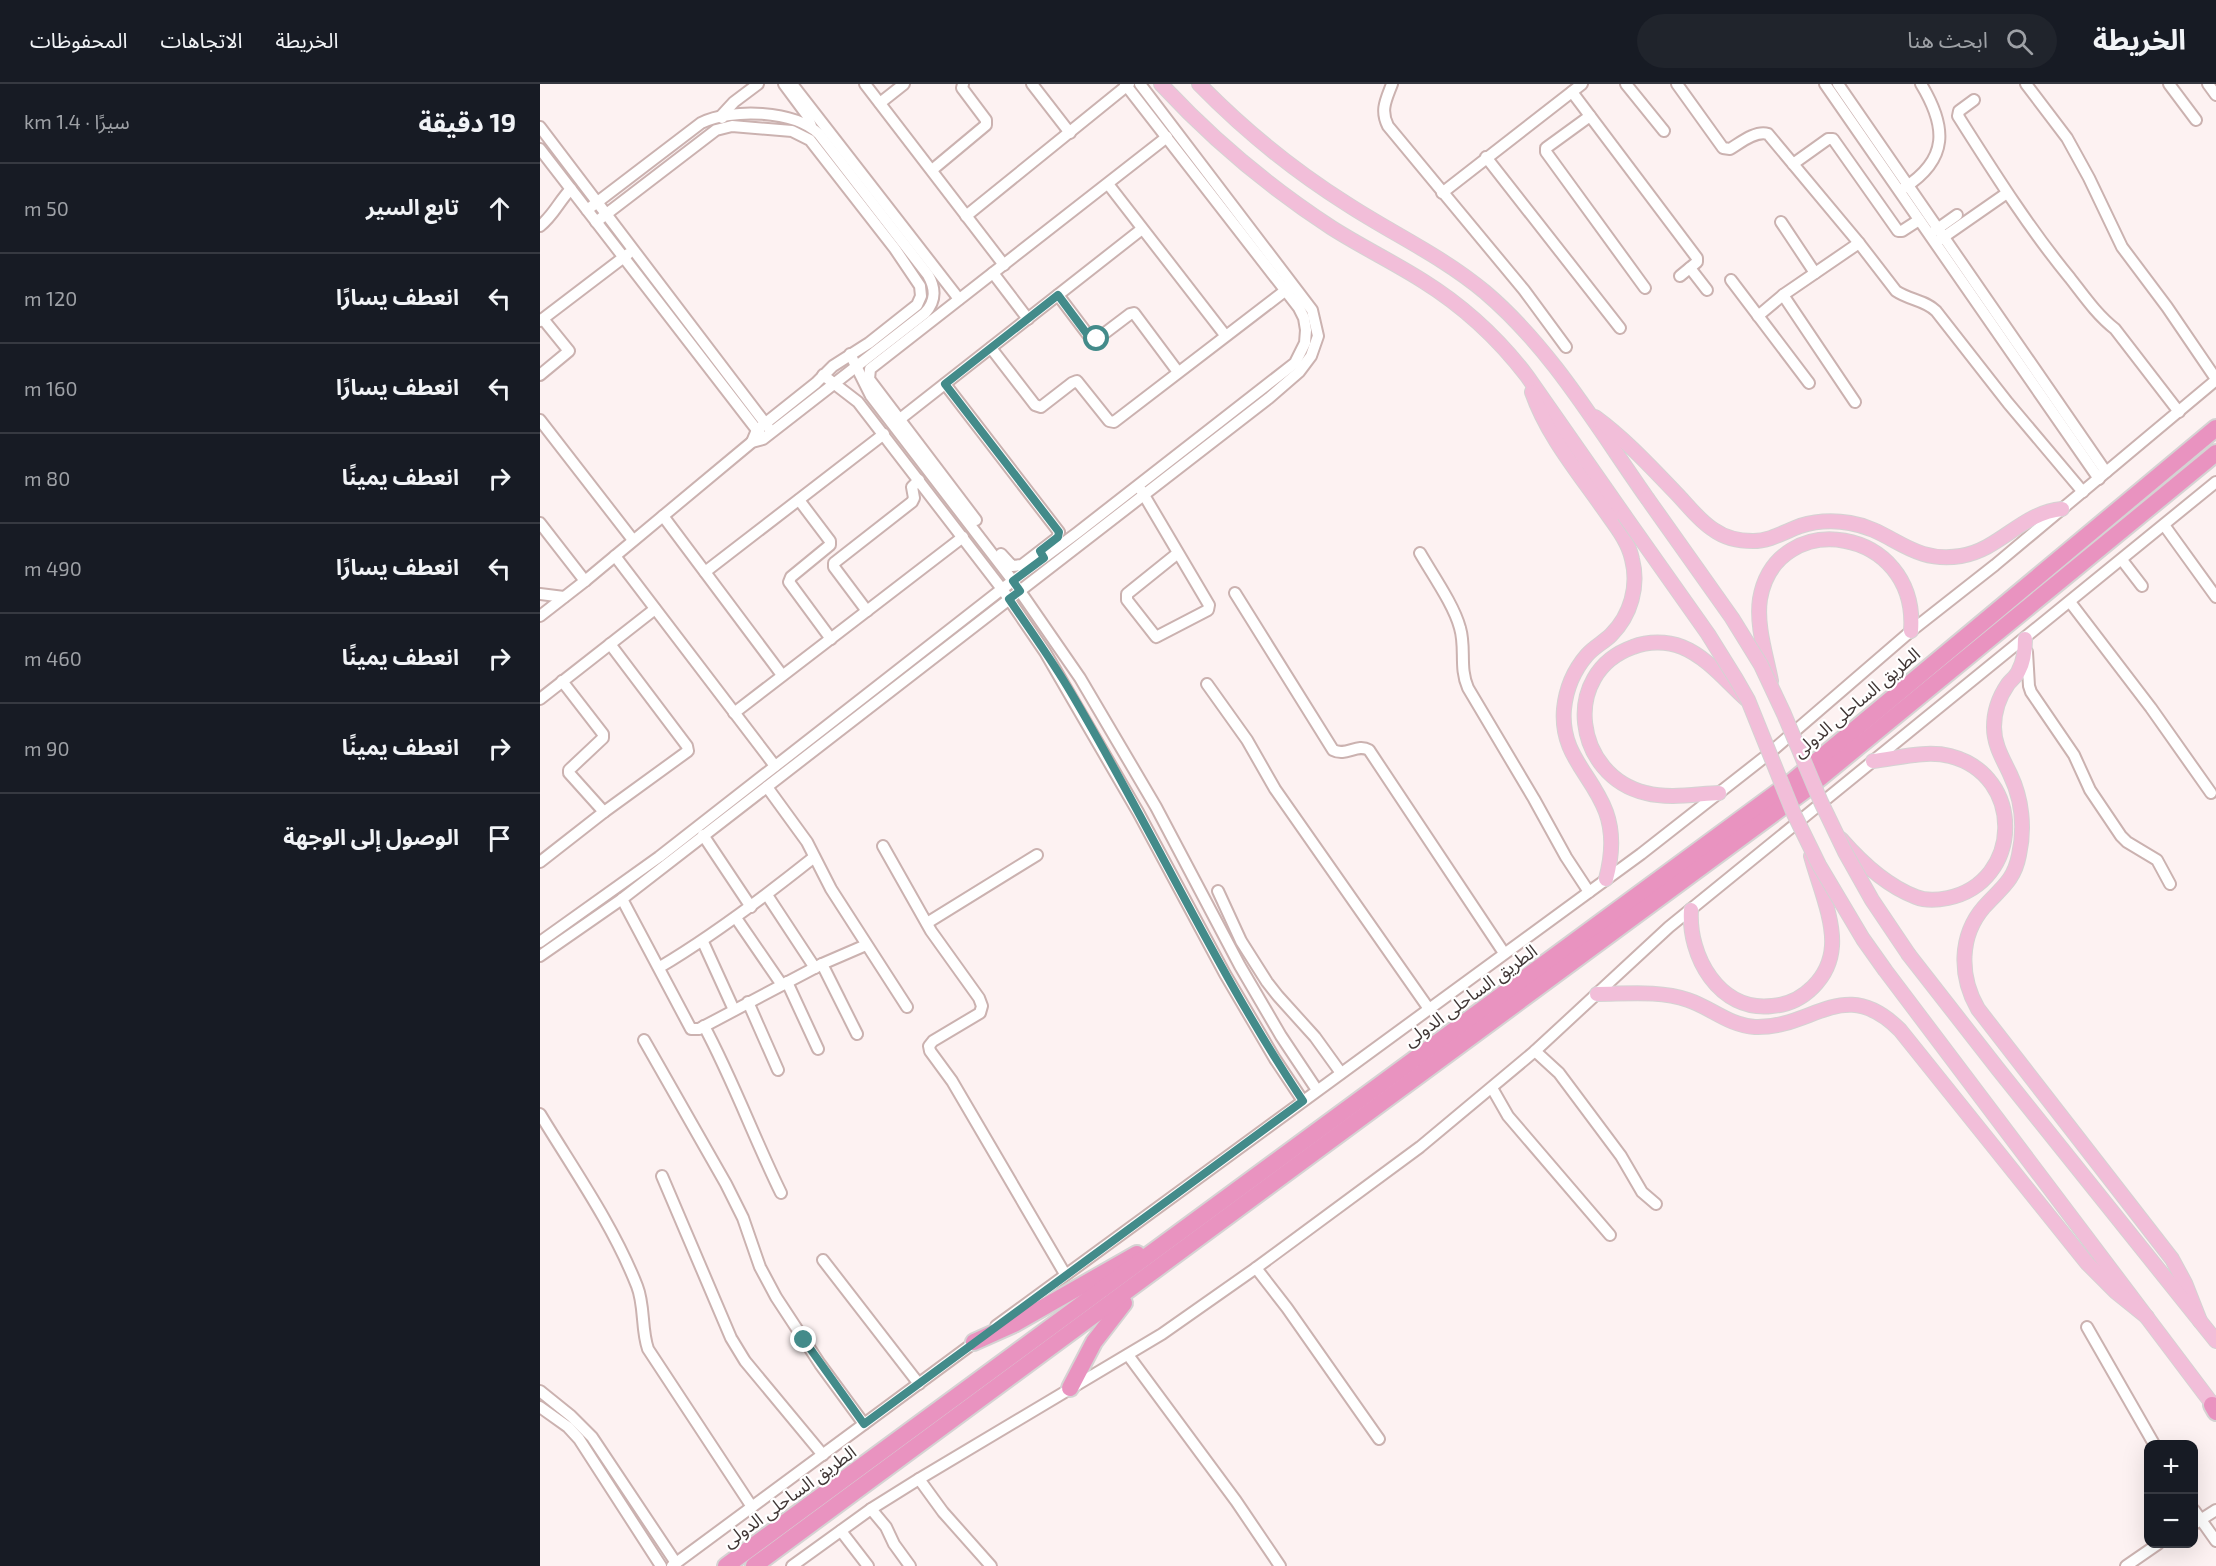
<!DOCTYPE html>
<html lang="ar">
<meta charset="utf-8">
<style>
body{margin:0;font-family:"Exo 2","Noto Sans Arabic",sans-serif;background:#20242c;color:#f1f3f6;direction:rtl}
.controls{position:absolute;right:18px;bottom:18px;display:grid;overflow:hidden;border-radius:12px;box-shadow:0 6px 24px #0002}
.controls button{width:54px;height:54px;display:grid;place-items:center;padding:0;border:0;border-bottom:2px solid #363941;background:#171b24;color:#f1f3f6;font:30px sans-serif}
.stop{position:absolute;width:18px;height:18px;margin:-14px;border:4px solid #438b8a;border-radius:50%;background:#fff}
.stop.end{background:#438b8a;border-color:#fff;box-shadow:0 2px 6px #0008}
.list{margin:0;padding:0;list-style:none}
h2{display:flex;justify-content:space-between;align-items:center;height:78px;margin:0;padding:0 24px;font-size:26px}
h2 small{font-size:20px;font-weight:400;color:#9ea1a6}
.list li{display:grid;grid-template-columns:39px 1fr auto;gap:18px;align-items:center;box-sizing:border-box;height:90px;padding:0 24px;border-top:2px solid #363941}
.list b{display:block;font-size:22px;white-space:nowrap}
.list em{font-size:20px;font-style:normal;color:#9ea1a6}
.icon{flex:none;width:33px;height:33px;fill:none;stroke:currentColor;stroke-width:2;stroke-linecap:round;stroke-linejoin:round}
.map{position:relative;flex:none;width:1676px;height:1482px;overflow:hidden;direction:ltr}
header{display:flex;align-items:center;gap:36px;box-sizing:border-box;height:84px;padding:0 30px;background:#171b24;border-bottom:2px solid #363941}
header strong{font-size:28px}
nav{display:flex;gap:33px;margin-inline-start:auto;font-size:21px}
.search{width:420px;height:54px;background:#20242c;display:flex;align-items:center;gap:15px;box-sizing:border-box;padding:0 21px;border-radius:33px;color:#9ea1a6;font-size:22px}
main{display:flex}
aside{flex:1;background:#171b24}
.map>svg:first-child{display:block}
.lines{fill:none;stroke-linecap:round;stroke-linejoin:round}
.minor-casing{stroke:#cbb2b0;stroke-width:14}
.major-casing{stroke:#d5d3d3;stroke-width:16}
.highway-casing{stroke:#d5d3d3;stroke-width:20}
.minor{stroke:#fff;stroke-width:10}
.major{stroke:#f2bed9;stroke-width:14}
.highway{stroke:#e993c0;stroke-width:16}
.major-bridge-casing{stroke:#d5d3d3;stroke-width:16;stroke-linecap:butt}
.major-bridge{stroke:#f2bed9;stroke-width:14}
.route{stroke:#438b8a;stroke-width:8}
.labels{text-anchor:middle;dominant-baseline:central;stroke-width:4.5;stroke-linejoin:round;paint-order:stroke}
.street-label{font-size:18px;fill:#413736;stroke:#fff}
</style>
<header>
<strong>الخريطة</strong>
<div class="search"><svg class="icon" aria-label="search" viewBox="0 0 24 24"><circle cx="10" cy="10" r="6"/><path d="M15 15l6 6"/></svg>ابحث هنا</div>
<nav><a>الخريطة</a><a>الاتجاهات</a><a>المحفوظات</a></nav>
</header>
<main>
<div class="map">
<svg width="1676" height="1482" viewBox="0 0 1676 1482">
<rect width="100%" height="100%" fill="#fdf2f2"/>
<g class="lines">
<defs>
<g id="minor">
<path d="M244,0L267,31L271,42"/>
<path d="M252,0L419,215"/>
<path d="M325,0L464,181"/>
<path d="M492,0L530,49"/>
<path d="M852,0C846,16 840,26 848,42L984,206L1026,263"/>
<path d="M1086,0L1124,47"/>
<path d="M1137,0L1183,64L1190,65C1200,59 1216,46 1228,50L1319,159L1356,207C1369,216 1385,216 1396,227L1468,319L1543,408"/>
<path d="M1285,0L1559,395"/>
<path d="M1298,0L1566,388"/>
<path d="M1486,0L1527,54L1549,94L1582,163L1627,223L1676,295"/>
<path d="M1629,0L1656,36"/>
<path d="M1668,0L1676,11"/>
<path d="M1032,8L1157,174V178L1140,192"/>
<path d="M1434,16L1419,27L1418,32C1453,87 1488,143 1530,194C1544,212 1557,231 1575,245L1639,328"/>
<path d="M340,19L364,0"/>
<path d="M1050,32L1006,64V68L1105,204"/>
<path d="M182,34V31L194,18L218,0"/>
<path d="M0,43L228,343"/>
<path d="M0,65L220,350"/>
<path d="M946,73L1080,244"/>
<path d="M1253,80L1288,55H1293L1358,147H1362L1379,136"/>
<path d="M392,86L446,41V36L422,4L423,0"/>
<path d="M568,100L685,251"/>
<path d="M1364,104C1409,75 1407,43 1381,0"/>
<path d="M902,109L1042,0"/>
<path d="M426,132L589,0"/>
<path d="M56,138L176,46L192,42L252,47L270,56L355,165L380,202L381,212L377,221L329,259L293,282L276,299L217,346L212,358"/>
<path d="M1241,138L1275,189"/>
<path d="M0,142C14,131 19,117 31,105"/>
<path d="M1393,148L1417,131"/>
<path d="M1398,157L1467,109"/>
<path d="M1150,184L1167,206"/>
<path d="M453,189L488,235"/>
<path d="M1191,196L1269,299"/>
<path d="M518,211L552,256L557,255L590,230L594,229L638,288"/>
<path d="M1243,211L1315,318"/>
<path d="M1218,232L1243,211L1319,159"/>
<path d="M0,237L88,170"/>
<path d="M451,264L495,321L501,323L532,299L537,297L569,337L574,338L750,203"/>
<path d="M310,270L331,312L473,497L540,594L616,723L700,882L741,952L777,1006"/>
<path d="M0,291L29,267L3,235"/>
<path d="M283,291L318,318L462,505L505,568L598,728L685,890L735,975L763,1017"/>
<path d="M405,300L519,448L517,454L482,481L472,482L461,470"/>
<path d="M360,335L602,145"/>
<path d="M0,336L93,456"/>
<path d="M601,406L669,521L668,526L616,553L587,516V510L638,469"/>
<path d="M259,416L290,457V461L251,493L249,498L291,555"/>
<path d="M123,432L242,591"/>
<path d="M436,436L329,295L330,285L627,53"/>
<path d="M0,439L45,497"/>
<path d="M1624,441L1676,513"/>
<path d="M880,469C892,490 914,521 920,544C926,564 919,584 928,604L994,715L1026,773L1049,808"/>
<path d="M75,472L235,682"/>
<path d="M1582,476L1602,502"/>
<path d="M165,488L344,350"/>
<path d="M695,509L793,666C806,673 817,659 829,666L964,869"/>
<path d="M0,510L24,513"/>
<path d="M1530,518L1611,624L1671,709"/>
<path d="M327,527L294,483V479L372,418L374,414L372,403L379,396"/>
<path d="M0,532L45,497L212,358L223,355L385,229C396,217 396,205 388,191L279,50C254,26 192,24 161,39L47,126"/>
<path d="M1487,568L1489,602L1491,608L1534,671L1550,706L1581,752L1587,758L1617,776L1630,800"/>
<path d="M22,597L63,650V654L29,686V689L64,728"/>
<path d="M667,600L707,656L735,705L889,925"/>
<path d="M0,615L115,525"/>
<path d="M194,629L423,453"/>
<path d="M227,703L267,758L291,805L367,923"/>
<path d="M163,751L211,823"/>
<path d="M343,762L391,847L439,914L442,922L440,929L393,957L389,962L390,967L412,997L525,1190"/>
<path d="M0,778L64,728L148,667L147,662L70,560"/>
<path d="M678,807L701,857L727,898L738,912L775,953L801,989"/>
<path d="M227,811L275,884"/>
<path d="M82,815L151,945H159L282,880L326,861"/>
<path d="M196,834L242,901"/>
<path d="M387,839L497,771"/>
<path d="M0,858L119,773L462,505L537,449L755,279L765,259L766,246L764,234L759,224L585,0"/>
<path d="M163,858L194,926"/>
<path d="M0,872L82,815L729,314L759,288L771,272L778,252L772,226L600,0"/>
<path d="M282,880L317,950"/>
<path d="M120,883C174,851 224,813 273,774"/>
<path d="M247,898L278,965"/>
<path d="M208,918L238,986"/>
<path d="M164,942C193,996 214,1054 241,1109"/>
<path d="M104,956L186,1100L203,1134L220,1183L236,1213L280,1280L324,1340"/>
<path d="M995,967L1019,989L1081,1072L1102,1108L1116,1120"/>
<path d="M952,1004L968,1032L1070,1151"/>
<path d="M0,1030C34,1086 73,1141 97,1202C105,1222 101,1245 108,1265L212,1423"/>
<path d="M122,1092L191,1254L205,1277L283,1371"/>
<path d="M283,1176L379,1300"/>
<path d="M716,1184L747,1224L839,1355"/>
<path d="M456,1242L1101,770L1226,672L1371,547L1455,481L1676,296"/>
<path d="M1547,1243L1614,1360"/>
<path d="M588,1271L696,1417L740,1482"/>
<path d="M0,1307L31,1332L52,1353L136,1479"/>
<path d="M0,1323L28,1343L39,1355L121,1482"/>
<path d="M379,1395L403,1428L451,1482"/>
<path d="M331,1425L346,1443L354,1460L370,1482"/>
<path d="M1654,1426L1676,1457"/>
<path d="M1654,1440L1676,1426"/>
<path d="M301,1447L328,1482"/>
<path d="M132,1482L439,1255"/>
<path d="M252,1482L331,1425L379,1395L622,1250L716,1184L880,1063L995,967L1129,843L1676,398"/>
<path d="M1586,1482L1618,1460"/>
</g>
<g id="major">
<path d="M621,0C672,55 729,103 792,144C822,163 853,178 883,197C923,222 958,254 987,292L1084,431"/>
<path d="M659,0C704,46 753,86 807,120C853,150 902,172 945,208C1012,265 1057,343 1107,414"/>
<path d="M992,308C1007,351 1037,387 1063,424C1074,440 1088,456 1092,475C1099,502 1091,531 1071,551C1064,558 1054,563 1047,571C1034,586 1026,605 1024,625C1020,671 1052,690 1066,728C1074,750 1072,773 1066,795"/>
<path d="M1055,333C1085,355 1109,381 1135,408C1147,420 1159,437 1174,446C1185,454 1199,457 1213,457C1230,457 1244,448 1260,442C1276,437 1293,436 1310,439C1353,446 1370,480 1421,472C1461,465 1481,429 1522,425"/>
<path d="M1485,555C1485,565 1484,577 1479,586C1477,592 1471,596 1468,600C1459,613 1454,628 1454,643C1454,661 1463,675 1470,690C1482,715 1485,744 1479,771C1474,797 1461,804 1444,823C1419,852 1419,892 1438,925L1632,1175L1645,1199L1660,1237"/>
<path d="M1231,597C1226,571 1216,541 1220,515C1236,422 1379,442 1371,547"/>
<path d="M1179,709C1156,710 1129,715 1106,709C1034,692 1020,589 1093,563C1108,557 1127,557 1142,563C1167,573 1187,598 1206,615"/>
<path d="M1301,755C1321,778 1347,802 1376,813C1386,817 1398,816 1408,814C1483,798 1485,691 1410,672C1386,666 1358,674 1333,677"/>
<path d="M1151,826C1148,872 1179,928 1232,922C1247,921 1262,914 1273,903C1284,892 1291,877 1292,862C1294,835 1278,798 1271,772"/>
<path d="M1369,871L1458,985L1676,1257"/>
<path d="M1345,886L1676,1325"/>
<path d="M1057,910C1086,910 1119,906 1148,916C1172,924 1188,941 1215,943C1273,945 1304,890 1360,946L1547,1179L1576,1208L1607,1233"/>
</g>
<g id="highway">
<path d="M434,1258L474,1240L597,1170"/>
<path d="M530,1304L554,1258L584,1219"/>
<path d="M1672,1321L1676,1328"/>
<path d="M186,1482L1254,696L1676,344"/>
<path d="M214,1482L1264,707L1676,369"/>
</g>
</defs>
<!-- minor casing -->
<use href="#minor" class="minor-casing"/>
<!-- major casing -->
<use href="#major" class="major-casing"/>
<!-- highway casing -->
<use href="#highway" class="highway-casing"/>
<!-- minor -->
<use href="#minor" class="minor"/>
<!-- major -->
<use href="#major" class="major"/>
<!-- highway -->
<use href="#highway" class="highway"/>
<defs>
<g id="major-bridge">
<path d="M1107,414L1192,534L1221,581L1244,630L1281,718L1305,768L1332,816L1369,871"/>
<path d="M1084,431L1168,550L1196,595L1208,616L1254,730L1279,781L1323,855L1345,886"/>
</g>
</defs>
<!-- major-bridge casing -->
<use href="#major-bridge" class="major-bridge-casing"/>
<!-- major-bridge -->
<use href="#major-bridge" class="major-bridge"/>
</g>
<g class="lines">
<!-- route -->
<path class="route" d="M264,1256L324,1340L763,1017C674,884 609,738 527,602C509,572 488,543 469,515L480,507L473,497L504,474L500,467L518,453L519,448L405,300L518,211L550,254L557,255"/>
</g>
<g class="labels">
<!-- street labels -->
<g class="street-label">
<text transform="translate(1316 618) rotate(-40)">الطريق الساحلى الدولى</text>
<text transform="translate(930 911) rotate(-36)">الطريق الساحلى الدولى</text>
<text transform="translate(249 1412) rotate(-36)">الطريق الساحلى الدولى</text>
</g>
</g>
</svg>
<div class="controls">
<button>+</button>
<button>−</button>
</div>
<div class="stop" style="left:557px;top:255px"></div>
<div class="stop end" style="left:264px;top:1256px"></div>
</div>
<aside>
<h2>19 دقيقة<small>سيرًا · 1.4 km</small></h2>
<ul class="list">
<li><svg class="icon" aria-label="ahead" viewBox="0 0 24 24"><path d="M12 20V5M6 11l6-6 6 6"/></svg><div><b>تابع السير</b></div><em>50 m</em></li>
<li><svg class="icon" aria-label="left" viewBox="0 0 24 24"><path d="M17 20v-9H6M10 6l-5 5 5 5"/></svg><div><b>انعطف يسارًا</b></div><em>120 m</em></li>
<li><svg class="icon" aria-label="left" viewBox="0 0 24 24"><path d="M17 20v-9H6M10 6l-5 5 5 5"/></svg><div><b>انعطف يسارًا</b></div><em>160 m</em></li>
<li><svg class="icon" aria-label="right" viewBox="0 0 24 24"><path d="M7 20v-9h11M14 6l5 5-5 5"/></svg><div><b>انعطف يمينًا</b></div><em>80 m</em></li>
<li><svg class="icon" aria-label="left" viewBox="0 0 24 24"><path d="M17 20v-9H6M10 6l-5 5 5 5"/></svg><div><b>انعطف يسارًا</b></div><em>490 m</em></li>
<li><svg class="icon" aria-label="right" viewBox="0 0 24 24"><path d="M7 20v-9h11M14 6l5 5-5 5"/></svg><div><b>انعطف يمينًا</b></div><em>460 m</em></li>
<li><svg class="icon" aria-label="right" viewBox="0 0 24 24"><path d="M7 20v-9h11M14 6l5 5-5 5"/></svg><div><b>انعطف يمينًا</b></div><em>90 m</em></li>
<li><svg class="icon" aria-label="arrive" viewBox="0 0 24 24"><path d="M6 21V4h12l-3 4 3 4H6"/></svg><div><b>الوصول إلى الوجهة</b></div></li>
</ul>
</aside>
</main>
